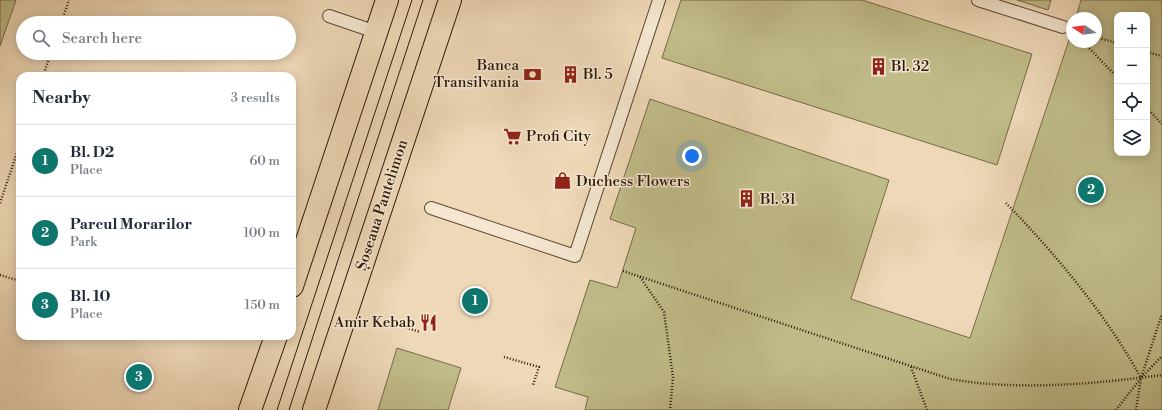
<!DOCTYPE html>
<meta charset="utf-8">
<style>
body{margin:0;font-family:"Libre Bodoni",serif;background:#f6f6f7;color:#1f2937}
.controls{position:absolute;right:12px;top:12px;display:grid;overflow:hidden;border-radius:8px;box-shadow:0 2px 10px #0003}
.controls button{width:36px;height:36px;display:grid;place-items:center;padding:0;border:0;border-bottom:1px solid #e0e1e3;background:#fff;color:#1f2937;font:20px sans-serif}
.compass{position:absolute;left:1066px;top:12px;width:36px;height:36px;border-radius:50%;background:#fff;box-shadow:0 2px 10px #0003;rotate:283deg}
.you{position:absolute;left:692px;top:156px;width:14px;height:14px;margin:-10px;border:3px solid #fff;border-radius:50%;background:#1a73e8;box-shadow:0 0 0 6px #1a73e833}
.badge{display:grid;place-items:center;width:26px;height:26px;border-radius:50%;background:#0f766e;color:#fff;font-size:13px;font-weight:700}
.pin{position:absolute;translate:-50% -50%;border:2px solid #fff;box-shadow:0 1px 4px #0006}
.list{margin:0;padding:0;list-style:none}
h2{display:flex;justify-content:space-between;align-items:center;height:52px;margin:0;padding:0 16px;font-size:17px}
h2 small{font-size:13px;font-weight:400;color:#747a83}
.list li{display:grid;grid-template-columns:26px 1fr auto;gap:12px;align-items:center;box-sizing:border-box;height:72px;padding:0 16px;border-top:1px solid #e0e1e3}
.list b{display:block;font-size:15px;white-space:nowrap}
.list p{margin:0;font-size:13px;white-space:nowrap;color:#747a83}
.list em{font-size:13px;font-style:normal;color:#747a83}
.icon{flex:none;width:22px;height:22px;fill:none;stroke:currentColor;stroke-width:2;stroke-linecap:round;stroke-linejoin:round}
.map{position:relative;flex:none;width:1162px;height:410px;overflow:hidden}
.search{position:absolute;background:#fff;box-shadow:0 2px 10px #0003;left:16px;top:16px;width:280px;height:44px;display:flex;align-items:center;gap:10px;box-sizing:border-box;padding:0 14px;border-radius:22px;color:#747a83;font-size:15px}
.panel{position:absolute;background:#fff;box-shadow:0 2px 10px #0003;left:16px;top:72px;width:280px;height:268px;border-radius:12px}
.map>svg:first-child{display:block}
.green{fill:#c0bc89;stroke:#766a48;fill-rule:evenodd}
.lines{fill:none;stroke-linecap:round;stroke-linejoin:round}
.service-casing{stroke:#5c4834;stroke-width:14}
.primary-casing{stroke:#2c1808;stroke-width:24}
.path{stroke:#2c1808;stroke-width:2.5;stroke-dasharray:1 2;stroke-linecap:butt}
.service{stroke:#f4e6d0;stroke-width:12}
.primary{stroke:#eed8b7;stroke-width:22}
.tram{stroke:#2c1808;stroke-width:1}
.labels{text-anchor:middle;dominant-baseline:central;stroke-width:3;stroke-linejoin:round;paint-order:stroke}
.poi-label{font-size:15px;fill:#2c1808;stroke:#f4e6d0;text-anchor:start}
.street-label{font-size:15px;fill:#2c1808;stroke:#f4e6d0}
</style>
<div class="map">
<svg width="1162" height="410" viewBox="0 0 1162 410">
<rect width="100%" height="100%" fill="#eed8b7"/>
<filter id="stains"><feTurbulence type="fractalNoise" baseFrequency=".005" numOctaves="4"/><feColorMatrix values="0 0 0 0 .2 0 0 0 0 .09 0 0 0 0 .02 0 0 0 .5 -.17"/></filter>
<radialGradient id="worn" r=".72"><stop offset=".6" stop-color="#630" stop-opacity="0"/><stop offset="1" stop-color="#630" stop-opacity=".3"/></radialGradient>
<!-- green -->
<g class="green">
<path d="M0,0H16L0,46Z"/>
<path d="M681,0H862L1032,54L997,165L662,58Z"/>
<path d="M1017,0H1051L1048,10Z"/>
<path d="M1081,0H1162V410H585L588,397L555,387L590,280L617,288L636,228L610,219L650,99L889,180L851,299L970,338L1072,31V42H1096V18H1076ZM1117,15H1147V153H1117Z"/>
<path d="M397,348L461,368L448,410H378Z"/>
</g>
<g class="lines">
<defs>
<g id="service">
<path d="M978,0L1063,27"/>
<path d="M329,16L376,32"/>
<path d="M431,208L575,256L659,0"/>
</g>
<g id="primary">
<path d="M292,286L387,0"/>
<path d="M250,410L276,336"/>
<path d="M314,410L450,0"/>
</g>
</defs>
<!-- service casing -->
<use href="#service" class="service-casing"/>
<!-- primary casing -->
<use href="#primary" class="primary-casing"/>
<!-- path -->
<g class="path">
<path d="M61,23L69,0"/>
<path d="M1096,37L1117,43"/>
<path d="M1083,42L1117,77"/>
<path d="M1147,52L1162,56"/>
<path d="M43,76L51,53"/>
<path d="M1147,108L1162,124"/>
<path d="M0,203L20,144"/>
<path d="M1006,203C1057,256 1105,313 1141,378"/>
<path d="M623,271L950,379C1017,391 1094,384 1162,375"/>
<path d="M0,275L20,281"/>
<path d="M640,277L664,312L673,377L670,410"/>
<path d="M392,323L420,332"/>
<path d="M504,357L539,367L533,385"/>
<path d="M911,367L927,410"/>
<path d="M1116,410L1141,378L1162,314"/>
<path d="M1136,410L1141,378L1162,356"/>
</g>
<!-- service -->
<use href="#service" class="service"/>
<!-- primary -->
<use href="#primary" class="primary"/>
<!-- tram -->
<g class="tram">
<path d="M277,410L412,0"/>
<path d="M289,410L423,0"/>
</g>
</g>
<!-- icons -->
<defs>
<symbol id="building-bare" viewBox="-9 -9 18 18"><path d="M-4-6H4V6H1V3H-1V6H-4ZM-2.5-4.3h1.7v1.8h-1.7ZM.8-4.3h1.7v1.8H.8ZM-2.5-1h1.7V.8h-1.7ZM.8-1h1.7V.8H.8Z" fill="#8f2418" stroke="#f4e6d0" stroke-width="2.5" paint-order="stroke"/></symbol>
<symbol id="bank-bare" viewBox="-9 -9 18 18"><path d="M-6-4H6V4H-6ZM0-2.3a2.3 2.3 0 1 0 0 4.6a2.3 2.3 0 1 0 0-4.6Z" fill="#8f2418" stroke="#f4e6d0" stroke-width="2.5" paint-order="stroke"/></symbol>
<symbol id="supermarket-bare" viewBox="-9 -9 18 18"><path d="M-6-5.5h2.5l.6 2H6L4.5 2H-2.5L-4.4-4H-6ZM-1.5 3.2a1.3 1.3 0 1 0 .1 0ZM3 3.2a1.3 1.3 0 1 0 .1 0Z" fill="#8f2418" stroke="#f4e6d0" stroke-width="2.5" paint-order="stroke"/></symbol>
<symbol id="shop-bare" viewBox="-9 -9 18 18"><path d="M-5-2.5h2.3a2.7 3.5 0 0 1 5.4 0H5L5.5 6h-11ZM-1.5-2.5h3a1.5 2.3 0 0 0-3 0Z" fill="#8f2418" stroke="#f4e6d0" stroke-width="2.5" paint-order="stroke"/></symbol>
<symbol id="restaurant-bare" viewBox="-9 -9 18 18"><path d="M-5-6h1v4h1v-4h1v4h1v-4h1v5L-1.5 .5V6h-2V.5L-5-1ZM5-6V6H3V1.5H1.5Q1.5-4 5-6Z" fill="#8f2418" stroke="#f4e6d0" stroke-width="2.5" paint-order="stroke"/></symbol>
</defs>
<g fill-rule="evenodd">
<use href="#building-bare" x="866" y="54" width="25" height="25"/>
<use href="#bank-bare" x="520" y="62" width="25" height="25"/>
<use href="#building-bare" x="558" y="62" width="25" height="25"/>
<use href="#supermarket-bare" x="500" y="124" width="25" height="25"/>
<use href="#shop-bare" x="550" y="168" width="25" height="25"/>
<use href="#building-bare" x="734" y="186" width="25" height="25"/>
<use href="#restaurant-bare" x="416" y="310" width="25" height="25"/>
</g>
<g class="labels">
<!-- poi labels -->
<g class="poi-label">
<text x="519" y="65" text-anchor="end">Banca<tspan x="519" dy="17">Transilvania</tspan></text>
<text x="891" y="66">Bl. 32</text>
<text x="583" y="74">Bl. 5</text>
<text x="526" y="136">Profi City</text>
<text x="576" y="181">Duchess Flowers</text>
<text x="760" y="199">Bl. 31</text>
<text x="415" y="322" text-anchor="end">Amir Kebab</text>
</g>
<!-- street labels -->
<g class="street-label">
<text transform="translate(382 205) rotate(-72)">Șoseaua Pantelimon</text>
</g>
</g>
<rect width="100%" height="100%" filter="url(#stains)"/>
<rect width="100%" height="100%" fill="url(#worn)"/>
</svg>
<div class="controls">
<button>+</button>
<button>−</button>
<button><svg class="icon" aria-label="locate" viewBox="0 0 24 24"><circle cx="12" cy="12" r="6"/><path d="M12 2v4M12 18v4M2 12h4M18 12h4"/></svg></button>
<button><svg class="icon" aria-label="layers" viewBox="0 0 24 24"><path d="M12 4l9 5-9 5-9-5zM3 14l9 5 9-5"/></svg></button>
</div>
<svg class="compass" viewBox="-18 -18 36 36"><path d="M0-13l5 13h-10z" fill="#e53935"/><path d="M0 13l5-13h-10z" fill="#747a83"/></svg>
<div class="you"></div>
<div class="pin badge" style="left:475px;top:301px">1</div>
<div class="pin badge" style="left:1091px;top:190px">2</div>
<div class="pin badge" style="left:139px;top:377px">3</div>
<div class="search"><svg class="icon" aria-label="search" viewBox="0 0 24 24"><circle cx="10" cy="10" r="6"/><path d="M15 15l6 6"/></svg>Search here</div>
<section class="panel">
<h2>Nearby<small>3 results</small></h2>
<ul class="list">
<li><span class="badge">1</span><div><b>Bl. D2</b><p>Place</p></div><em>60 m</em></li>
<li><span class="badge">2</span><div><b>Parcul Morarilor</b><p>Park</p></div><em>100 m</em></li>
<li><span class="badge">3</span><div><b>Bl. 10</b><p>Place</p></div><em>150 m</em></li>
</ul>
</section>
</div>
